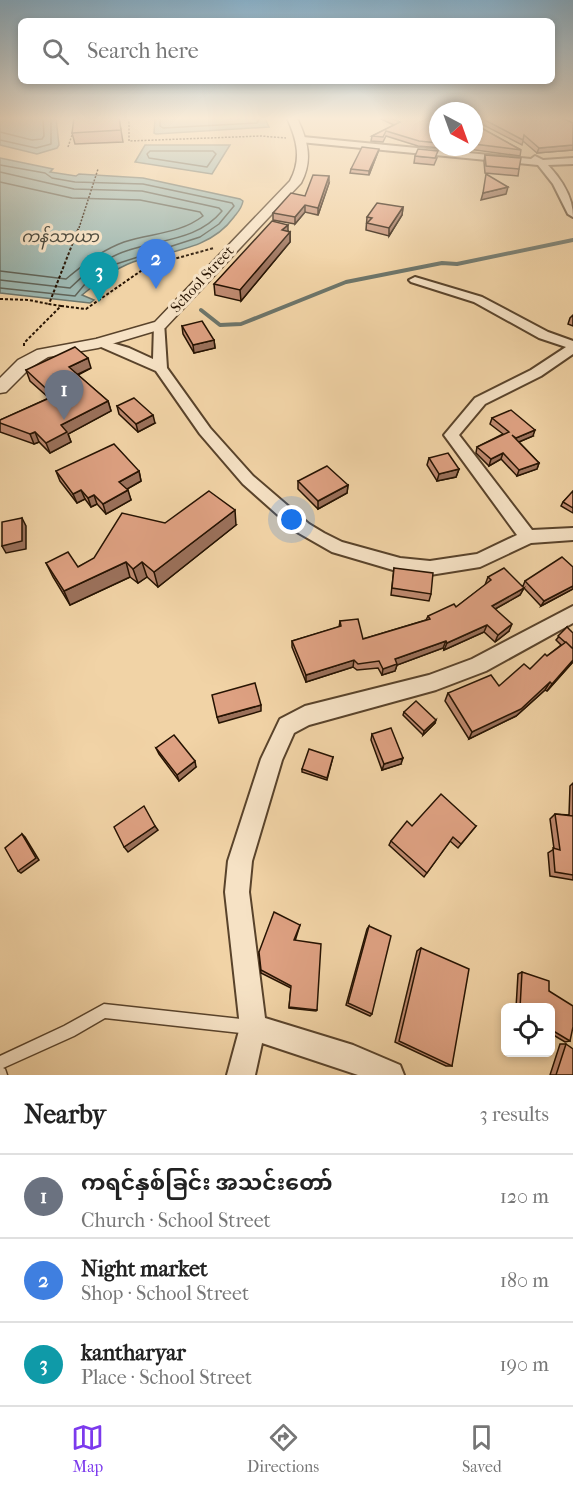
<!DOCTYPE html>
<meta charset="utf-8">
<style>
body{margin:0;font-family:"IM FELL French Canon","Noto Sans Myanmar",serif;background:#f6f6f6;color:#222}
.controls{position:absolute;right:18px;bottom:18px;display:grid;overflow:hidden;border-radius:9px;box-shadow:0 3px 9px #0003}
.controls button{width:54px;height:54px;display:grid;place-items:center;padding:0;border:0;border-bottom:2px solid #e0e0e0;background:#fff;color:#222;font:30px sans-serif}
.compass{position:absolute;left:429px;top:102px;width:54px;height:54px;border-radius:50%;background:#fff;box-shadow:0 3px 9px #0003;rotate:139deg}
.you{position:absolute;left:292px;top:520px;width:21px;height:21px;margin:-15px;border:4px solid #fff;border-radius:50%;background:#1a73e8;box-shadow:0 0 0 9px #1a73e833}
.badge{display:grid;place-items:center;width:39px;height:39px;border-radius:50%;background:#7c3aed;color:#fff;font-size:20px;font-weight:700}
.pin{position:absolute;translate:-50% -50px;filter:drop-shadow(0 2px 3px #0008)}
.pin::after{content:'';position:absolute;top:32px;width:21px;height:18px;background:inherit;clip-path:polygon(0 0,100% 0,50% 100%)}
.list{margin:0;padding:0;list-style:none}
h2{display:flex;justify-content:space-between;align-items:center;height:78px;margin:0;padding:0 24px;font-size:26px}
h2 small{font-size:20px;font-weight:400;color:#767676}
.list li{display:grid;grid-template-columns:39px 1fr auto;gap:18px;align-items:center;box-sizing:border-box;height:84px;padding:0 24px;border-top:2px solid #e0e0e0}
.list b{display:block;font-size:22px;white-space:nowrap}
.list p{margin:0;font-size:20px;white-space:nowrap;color:#767676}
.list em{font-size:20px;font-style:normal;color:#767676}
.icon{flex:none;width:33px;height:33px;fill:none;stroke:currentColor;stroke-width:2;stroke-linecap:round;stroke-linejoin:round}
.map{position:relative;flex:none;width:573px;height:1075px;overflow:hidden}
.search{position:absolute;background:#fff;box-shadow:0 3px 9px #0003;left:18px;right:18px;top:18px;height:66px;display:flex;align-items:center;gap:15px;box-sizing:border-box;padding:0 21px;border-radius:9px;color:#767676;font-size:22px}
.sheet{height:330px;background:#fff}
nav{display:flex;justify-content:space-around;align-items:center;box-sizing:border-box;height:84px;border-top:2px solid #e0e0e0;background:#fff;font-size:16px;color:#767676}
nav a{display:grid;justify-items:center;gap:3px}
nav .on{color:#7c3aed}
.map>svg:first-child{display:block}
.water{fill:#9cb6af;stroke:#6d756a;stroke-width:1.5}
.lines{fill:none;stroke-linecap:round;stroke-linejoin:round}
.shore{stroke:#616458;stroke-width:1.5}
.stream{stroke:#6d756a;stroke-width:4}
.service-casing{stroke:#59432b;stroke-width:3}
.minor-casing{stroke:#59432b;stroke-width:4}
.tertiary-casing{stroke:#59432b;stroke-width:3}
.path-far1{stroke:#261302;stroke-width:1.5;stroke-dasharray:2 1.5;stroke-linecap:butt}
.path{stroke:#261302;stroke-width:2;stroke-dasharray:3 2;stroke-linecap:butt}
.service{fill:#f6e2c5;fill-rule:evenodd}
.minor{fill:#f6e2c5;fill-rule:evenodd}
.tertiary{fill:#f6e2c5;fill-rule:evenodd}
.wall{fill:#bf8a70;stroke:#261302;stroke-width:1.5}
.shaded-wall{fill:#9b715b;stroke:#261302;stroke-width:1.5}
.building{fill:#dea182;stroke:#261302;stroke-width:1.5}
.labels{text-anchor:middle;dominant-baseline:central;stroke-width:6;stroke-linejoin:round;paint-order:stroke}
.far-street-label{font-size:15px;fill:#261302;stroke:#f6e2c5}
.far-water-label{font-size:16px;font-style:italic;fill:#4f4c3f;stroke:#f6e2c5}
</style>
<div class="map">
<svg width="573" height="1075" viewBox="0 0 573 1075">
<rect width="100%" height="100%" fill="#f1d3a6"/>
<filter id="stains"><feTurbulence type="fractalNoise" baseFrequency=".00333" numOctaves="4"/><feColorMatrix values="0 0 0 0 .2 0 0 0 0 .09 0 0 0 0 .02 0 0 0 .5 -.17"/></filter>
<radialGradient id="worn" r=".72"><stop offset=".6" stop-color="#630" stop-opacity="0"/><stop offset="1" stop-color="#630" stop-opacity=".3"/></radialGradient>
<!-- water -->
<g class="water">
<path d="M0,118H56L59,145L57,148L37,154L0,145Z"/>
<path d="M155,118H265L269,127L156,134L154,133Z"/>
<path d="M145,145H230L212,174L135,162Z"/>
<path d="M0,158L53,169L50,172L76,176L79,174L143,178L240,199L243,201C242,208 238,212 234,217C210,250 169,251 133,262C114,269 98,282 82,295L94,300L90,303L0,293Z"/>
</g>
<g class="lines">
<!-- shore -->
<g class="shore">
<path d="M160,118V126L163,128L257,123L260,118"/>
<path d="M0,132L32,140L42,139L44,136L43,118"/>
<path d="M0,140L36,148L51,144V118"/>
<path d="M150,151H213L216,154L207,167L149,158L147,154Z"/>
<path d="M0,165L45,173L52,178L75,182L143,184L232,203L234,206L219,224L200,237L110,266L90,278L75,296L0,288"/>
<path d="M0,172L74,189L142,191L219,208L222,211C198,240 162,239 129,250C106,257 87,271 70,288L0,280"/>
<path d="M0,182L72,198L140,200L200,212L203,216C180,234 151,233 124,242C102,250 84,264 66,279L0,271"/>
</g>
<!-- stream -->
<path class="stream" d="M201,310L220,325L241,324L346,282L442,263L457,264L573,240"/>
<defs>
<path id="service" d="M104,1004L250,1020L255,1022L257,1027L255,1032L250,1034L105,1018L74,1036L3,1068L5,1069L7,1075H0V1056L64,1026Z"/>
<g id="minor">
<path d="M303,137L531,159L535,156L543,160L573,158V164L548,165C562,180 573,197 573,217L568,214L553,184L538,165L300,142L299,140Z"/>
<path d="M415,277L482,297L548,332L573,341V354L541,376L485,404L459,435L532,530L573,528V540L531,543L480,567L430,575L400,572L332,552L297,532L243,484L200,434L156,371L92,343L98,339L102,340L129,348L153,359L154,325L160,321L164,322L167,368L210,428L253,476L309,524L324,533L342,542L400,558L430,561L477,554L517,535L444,435L475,398L531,370L566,347L539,338L474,302L411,282L409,280Z"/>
<path d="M573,606V623L486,671L436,690L309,725L294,733L282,760L252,861L249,892L265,1018L353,1045L400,1065L404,1075H358L262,1043L255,1075H227L240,1027L225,892L228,861L261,759L280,719L305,706L429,675L472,659Z"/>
</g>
<path id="tertiary" d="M287,118H297C308,141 313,160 301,183L165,328L98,348L48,357L30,368L6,392L0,393V378L18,360L37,350L96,339L155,322L290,181C302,159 297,140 287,118Z"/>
</defs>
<!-- service casing -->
<use href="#service" class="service-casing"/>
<!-- minor casing -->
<use href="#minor" class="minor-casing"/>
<!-- tertiary casing -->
<use href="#tertiary" class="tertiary-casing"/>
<!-- path-far1 -->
<g class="path-far1">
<path d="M129,118V141L261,136L286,138"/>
<path d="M68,147L73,132"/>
<path d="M79,228L98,169"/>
</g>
<!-- path -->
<g class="path">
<path d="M0,299L29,300L49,304"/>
<path d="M61,306L86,309L148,266L214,248"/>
<path d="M24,346V343L61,306L49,304L79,227"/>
</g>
<!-- service -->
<use href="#service" class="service"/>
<!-- minor -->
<use href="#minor" class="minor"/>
<!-- tertiary -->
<use href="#tertiary" class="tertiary"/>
</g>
<!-- wall -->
<g class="wall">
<path d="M119,118L123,142L75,144L72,133Z"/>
<path d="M379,118H438V147H474V124L521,150L520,156L454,147L453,149L418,146L386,136L383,142L371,141L372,136L394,125Z"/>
<path d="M474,118H562L573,123V150L537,153L523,141L522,145L474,120Z"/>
<path d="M378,152L369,175L350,173L351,169Z"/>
<path d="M485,155L519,169L518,176L485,173L484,162Z"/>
<path d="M415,156L437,158L434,165L414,163Z"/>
<path d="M329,183L318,215L305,212L295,224L273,220V213Z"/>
<path d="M403,207L402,215L389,236L366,230L367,217Z"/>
<path d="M288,231L290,232V242L241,301L215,295L214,284Z"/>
<path d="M573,315V326L568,324L570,318Z"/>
<path d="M182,326L214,340L215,348L194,353L183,334Z"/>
<path d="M91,368L78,375L108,401L111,411L68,434L71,442L50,453L39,442L34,444L0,432V420L49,398L30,381L26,370Z"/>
<path d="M117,406L155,423L138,432L119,414Z"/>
<path d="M492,418L533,436L519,442L539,463L537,469L517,476L501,459L489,466L476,453L477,447L503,434L490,424Z"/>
<path d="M429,458L459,469L456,477L437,481L427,465Z"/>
<path d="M56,471H139L141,481L127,489L131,500L106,514L97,504L91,507L85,499L77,503L60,481Z"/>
<path d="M298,481L348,485L347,493L318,509L298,489Z"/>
<path d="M573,491V513L561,506L563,502Z"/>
<path d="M165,523L236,525L158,587L147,577L138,583L130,577L70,605L53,577L46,563L78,567Z"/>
<path d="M573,567V589L541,606L524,588L520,595L495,609L509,631L495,642L484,632L444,650L443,648L397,665L395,671L382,675L378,668L357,670L353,667L306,682L292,647V641L339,627L340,621L363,639L426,620L428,616L456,607L485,585L488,577L523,586L525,581Z"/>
<path d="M394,568L431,594L429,601L391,595Z"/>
<path d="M567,627L573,662L547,691L545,690L516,716L469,739L445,701L448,693L499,686L530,669L561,645L556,640Z"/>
<path d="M404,712L435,723L423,735L403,715Z"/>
<path d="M372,734L401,764L382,770L371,740Z"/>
<path d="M156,748L196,767L179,781L159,754Z"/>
<path d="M333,757L327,780L302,772V769Z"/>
<path d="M573,783V880L550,876L548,853L554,849L550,819L555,814L569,815L570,786Z"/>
<path d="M412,826H476L458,848L450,841L424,877L389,845L391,841Z"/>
<path d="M300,925L295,941L317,1010L316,1011L289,1008L291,988L261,973L259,952Z"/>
<path d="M369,926L372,1014L370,1016L346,1005L367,929Z"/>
<path d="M421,948L452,1066H446L395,1042L417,951Z"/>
<path d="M522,972L549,991L570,1041L565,1042L550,1033V1008H516L518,974Z"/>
<path d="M560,1044H566L573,1075H550Z"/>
</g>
<!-- shaded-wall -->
<g class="shaded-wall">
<path d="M573,145V150L537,153L539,148Z"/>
<path d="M379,149L378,152L369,175V171Z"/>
<path d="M329,176V183L318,215V208Z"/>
<path d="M508,187L506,194L481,200L483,193Z"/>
<path d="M305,205V212L295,224V217Z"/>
<path d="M403,207L402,215L389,236V228Z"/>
<path d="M288,225V234L290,232V242L241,301L240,290L282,230Z"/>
<path d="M214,340L215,348L194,353L193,345Z"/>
<path d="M88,358L91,368L72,377L69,367Z"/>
<path d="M108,401L111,411L68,434L71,442L50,453L46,443L61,425Z"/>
<path d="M153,415L155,423L138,432L136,424Z"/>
<path d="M535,430L533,436L514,444L516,438Z"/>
<path d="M35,432L39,442L34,444L30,434Z"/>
<path d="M503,453L501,459L489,466L491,459Z"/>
<path d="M539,463L537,469L517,476L519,470Z"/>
<path d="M459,469L456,477L437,481L439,474Z"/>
<path d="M139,471L141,481L122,492L119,482Z"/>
<path d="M348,485L347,493L318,509V501Z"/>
<path d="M81,490L85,499L77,503L73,494Z"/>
<path d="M128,490L131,500L106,514L103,504Z"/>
<path d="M94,495L97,504L91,507L88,498Z"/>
<path d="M235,510L236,525L158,587L154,572Z"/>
<path d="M22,518L26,526V549L6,553L2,546Z"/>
<path d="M126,562L130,577L70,605L64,591Z"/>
<path d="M142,562L147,577L138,583L133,569Z"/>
<path d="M573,586V589L541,606L544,601Z"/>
<path d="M524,588L520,595L488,613L492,606Z"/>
<path d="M512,624L509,631L495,642L498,635Z"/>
<path d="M487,625L484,632L444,650L447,643Z"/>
<path d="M446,641L443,648L397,665L395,671L382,675L383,669L395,659Z"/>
<path d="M354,660L353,667L306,682V675Z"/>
<path d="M573,660V662L547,691L552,684Z"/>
<path d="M550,682L545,690L516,716L469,739L472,732Z"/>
<path d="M261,705V711L219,723L217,717Z"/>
<path d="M436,720L435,723L423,735L424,731Z"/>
<path d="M403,758L401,764L382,770L384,764Z"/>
<path d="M195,761L196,767L179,781L177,775Z"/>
<path d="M155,826L158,830L128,852L124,847Z"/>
<path d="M22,834L25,837L39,860L21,873L18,871Z"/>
</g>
<!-- building -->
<g class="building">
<path d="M74,118H119L121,130L72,133Z"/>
<path d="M391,118H438V143L419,141L386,131L383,137L372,136L400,122Z"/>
<path d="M481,118H562L573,123V145L539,148L524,135L523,140Z"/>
<path d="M474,124L521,150L474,144Z"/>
<path d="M362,147L379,149L369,171L351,169Z"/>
<path d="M418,149L438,151L435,158L415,156Z"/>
<path d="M485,155L521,158L519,169L486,166Z"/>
<path d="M486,174L508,187L483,193Z"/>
<path d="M313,175L329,176L318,208L305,205L295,217L273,213L291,193L305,196Z"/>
<path d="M377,203L403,207L389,228L367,223L372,218L367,217Z"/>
<path d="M272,221L288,225L282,230L290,232L240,290L214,284Z"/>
<path d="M202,321L214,340L193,345L182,326Z"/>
<path d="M75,347L88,358L69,367L108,401L61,425L67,432L46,443L35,432L30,434L0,423V420L54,396L26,370Z"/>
<path d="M134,398L153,415L136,424L117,406Z"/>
<path d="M511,410L535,430L516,438L512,435L539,463L519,470L503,453L491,459L477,447L509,432L492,418Z"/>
<path d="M114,444L139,471L119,482L128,490L103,504L94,495L88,498L81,490L73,494L56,471Z"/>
<path d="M448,453L459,469L439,474L429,458Z"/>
<path d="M327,466L348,485L318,501L298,481Z"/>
<path d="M209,491L235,510L154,572L142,562L133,569L126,562L64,591L46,563L68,552L78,567L94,558L122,513L165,523Z"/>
<path d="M573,491V508L563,502Z"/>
<path d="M22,518V541L2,546V522Z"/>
<path d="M562,557L573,567V586L544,601L525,581Z"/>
<path d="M394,568L433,573L431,594L392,588Z"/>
<path d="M504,568L524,588L492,606L512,624L498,635L487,625L447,643L446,641L395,659L397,664L383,669L379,661L358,664L354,660L306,675L292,641L341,626L340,621L358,619L363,639L430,619L428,616L454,604L456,607L491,580L488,577Z"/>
<path d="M567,627L573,633V649L558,636Z"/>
<path d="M566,642L573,649V660L552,684L550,682L521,709L472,732L448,693L491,675L499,686L524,664L530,669L545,654L547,656Z"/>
<path d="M255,683L261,705L217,717L212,695Z"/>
<path d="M416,701L436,720L424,731L404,712Z"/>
<path d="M391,728L403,758L384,764L372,734Z"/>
<path d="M174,735L195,761L177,775L156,748Z"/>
<path d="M309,749L333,757L327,778L302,769Z"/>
<path d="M441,794L476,826L461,844L453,837L427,873L391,841L407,821L412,826Z"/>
<path d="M144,806L155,826L124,847L114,827Z"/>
<path d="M555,814L573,816V875L555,872L553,848L560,850Z"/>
<path d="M22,834L36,858L18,871L5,848Z"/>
<path d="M274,912L300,925L294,940L321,944L317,1010L289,1007L291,986L261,970L259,952Z"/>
<path d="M369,926L391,936L372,1014L348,1003Z"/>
<path d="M421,948L469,969L452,1066L399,1041Z"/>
<path d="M522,972L549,981V991L573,1006V1027L570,1041L550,1029V1008H520Z"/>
<path d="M566,1044L573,1049V1075H556Z"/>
</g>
<!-- sky -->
<linearGradient id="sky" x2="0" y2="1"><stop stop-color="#89b5d1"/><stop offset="0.44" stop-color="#f9ebd7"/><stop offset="1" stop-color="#f9ebd7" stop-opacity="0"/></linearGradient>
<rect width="573" height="269" fill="url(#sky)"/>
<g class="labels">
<!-- far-street labels -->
<g class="far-street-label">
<text transform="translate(202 279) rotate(-47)">School Street</text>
</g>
<!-- far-water labels -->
<g class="far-water-label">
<text x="60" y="236">ကန်သာယာ</text>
</g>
</g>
<rect width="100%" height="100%" filter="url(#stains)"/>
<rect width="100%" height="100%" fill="url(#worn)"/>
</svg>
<div class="controls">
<button><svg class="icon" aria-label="locate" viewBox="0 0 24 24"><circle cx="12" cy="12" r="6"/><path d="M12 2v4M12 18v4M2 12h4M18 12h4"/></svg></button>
</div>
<svg class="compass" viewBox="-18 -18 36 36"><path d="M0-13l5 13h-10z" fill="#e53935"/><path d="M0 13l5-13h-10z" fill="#767676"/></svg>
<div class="you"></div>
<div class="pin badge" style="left:64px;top:420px;background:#6b7280">1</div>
<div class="pin badge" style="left:156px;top:289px;background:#3f7fe0">2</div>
<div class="pin badge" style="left:99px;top:302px;background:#0f9aa8">3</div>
<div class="search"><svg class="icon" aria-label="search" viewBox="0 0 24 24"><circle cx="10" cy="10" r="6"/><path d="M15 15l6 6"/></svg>Search here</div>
</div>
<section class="sheet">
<h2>Nearby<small>3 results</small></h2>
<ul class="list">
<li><span class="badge" style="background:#6b7280">1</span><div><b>ကရင်နှစ်ခြင်း အသင်းတော်</b><p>Church · School Street</p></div><em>120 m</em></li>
<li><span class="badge" style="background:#3f7fe0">2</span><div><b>Night market</b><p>Shop · School Street</p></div><em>180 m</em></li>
<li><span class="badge" style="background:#0f9aa8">3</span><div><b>kantharyar</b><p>Place · School Street</p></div><em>190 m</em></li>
</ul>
</section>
<nav>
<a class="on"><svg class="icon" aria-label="map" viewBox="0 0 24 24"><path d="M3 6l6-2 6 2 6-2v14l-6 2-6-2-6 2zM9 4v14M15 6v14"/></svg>Map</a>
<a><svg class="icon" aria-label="directions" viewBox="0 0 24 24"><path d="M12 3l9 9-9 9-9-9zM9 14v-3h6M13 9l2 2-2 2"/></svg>Directions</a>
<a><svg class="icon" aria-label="saved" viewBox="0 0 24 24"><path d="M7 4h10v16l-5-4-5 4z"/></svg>Saved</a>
</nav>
